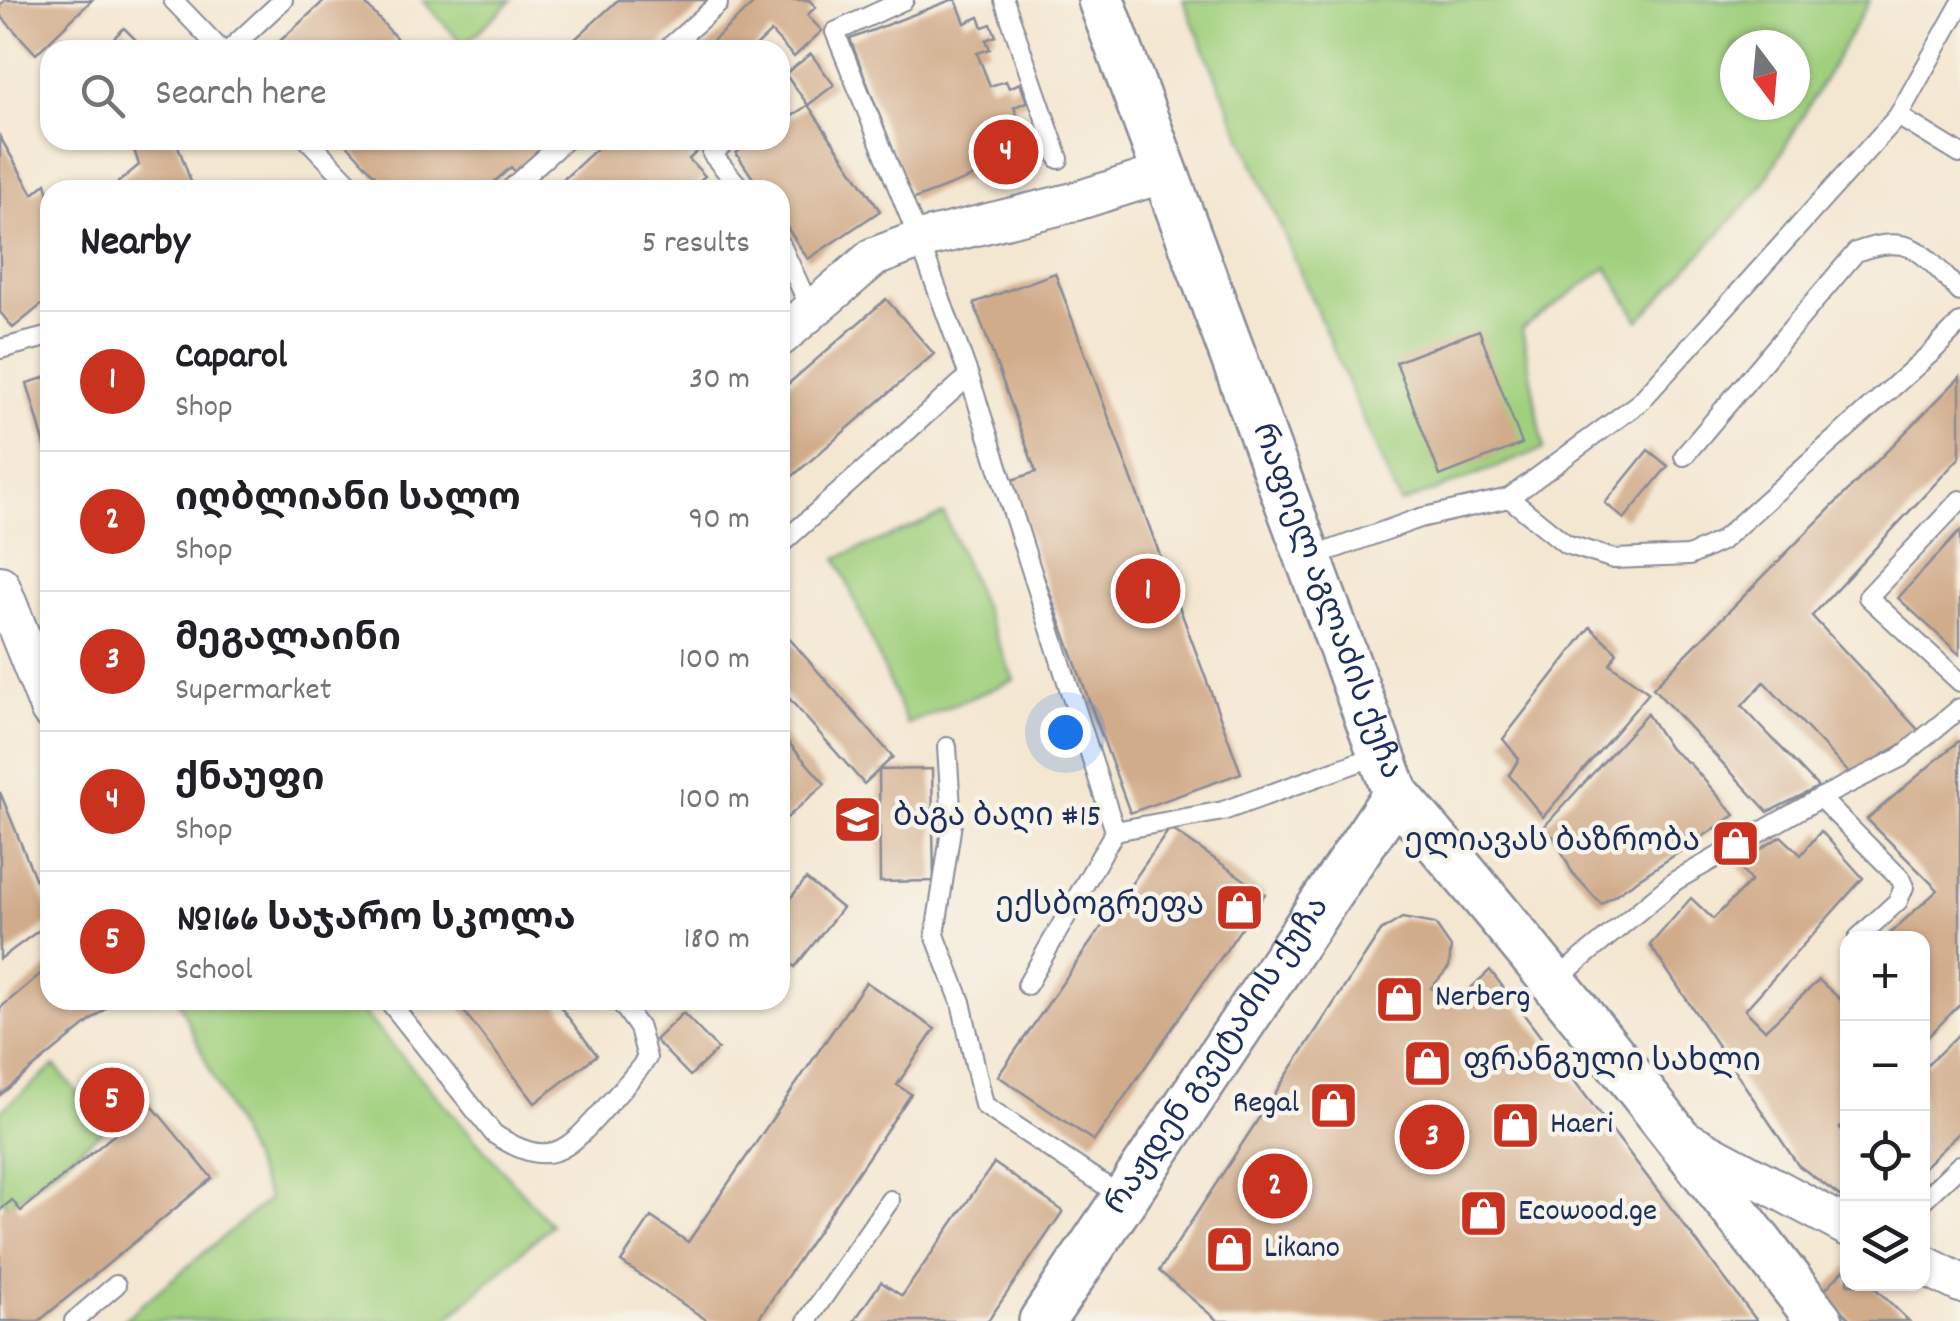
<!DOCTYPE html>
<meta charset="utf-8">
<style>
body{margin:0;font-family:Dekko,"Noto Sans Georgian",sans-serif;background:#f2f2f2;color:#202124}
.controls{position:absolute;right:30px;bottom:30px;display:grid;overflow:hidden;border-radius:20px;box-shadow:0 2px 8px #0004}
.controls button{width:90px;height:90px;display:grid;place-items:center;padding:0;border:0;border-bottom:2px solid #e0e0e0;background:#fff;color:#202124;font:50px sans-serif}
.compass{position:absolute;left:1720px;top:30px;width:90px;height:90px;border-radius:50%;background:#fff;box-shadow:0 2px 8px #0004;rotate:164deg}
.you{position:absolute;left:1065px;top:732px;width:35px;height:35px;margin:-25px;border:8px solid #fff;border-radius:50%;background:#1a73e8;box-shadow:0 0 0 15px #1a73e833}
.badge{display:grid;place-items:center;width:65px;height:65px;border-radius:50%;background:#c8321e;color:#fff;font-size:32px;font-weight:700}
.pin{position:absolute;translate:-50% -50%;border:5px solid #fff;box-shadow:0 2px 10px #0006}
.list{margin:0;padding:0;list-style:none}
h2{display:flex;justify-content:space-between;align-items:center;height:130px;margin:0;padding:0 40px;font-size:42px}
h2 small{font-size:32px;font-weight:400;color:#757577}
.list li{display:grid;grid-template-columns:65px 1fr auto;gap:30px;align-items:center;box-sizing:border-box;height:140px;padding:0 40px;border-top:2px solid #e0e0e0}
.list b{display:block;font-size:38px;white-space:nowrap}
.list p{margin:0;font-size:32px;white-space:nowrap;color:#757577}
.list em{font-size:32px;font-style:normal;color:#757577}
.icon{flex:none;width:55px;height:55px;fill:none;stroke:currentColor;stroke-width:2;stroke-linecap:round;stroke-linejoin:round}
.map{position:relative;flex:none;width:1960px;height:1321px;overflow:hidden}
.search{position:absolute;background:#fff;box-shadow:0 2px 8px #0004;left:40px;top:40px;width:750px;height:110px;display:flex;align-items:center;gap:25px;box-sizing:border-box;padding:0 35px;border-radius:30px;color:#757577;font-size:38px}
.panel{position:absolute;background:#fff;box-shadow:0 2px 8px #0004;left:40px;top:180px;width:750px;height:830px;border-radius:30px}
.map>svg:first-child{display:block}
.green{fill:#a0d07e;stroke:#5e806e;stroke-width:2.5;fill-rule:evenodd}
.building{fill:#d1ac8b}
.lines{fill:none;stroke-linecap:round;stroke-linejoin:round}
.service-casing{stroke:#888b98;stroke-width:22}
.minor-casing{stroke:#888b98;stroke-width:42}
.tertiary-casing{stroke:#888b98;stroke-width:50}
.service{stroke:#fff;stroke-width:18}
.minor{stroke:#fff;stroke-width:38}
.tertiary{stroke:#fff;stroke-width:45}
.labels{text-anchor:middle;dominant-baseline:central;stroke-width:9;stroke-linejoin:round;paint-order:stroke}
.street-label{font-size:32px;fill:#1b2f5e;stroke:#f7f3e8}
.poi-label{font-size:32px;fill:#1b2f5e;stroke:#f7f3e8;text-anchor:start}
</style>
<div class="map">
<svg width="1960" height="1321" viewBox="0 0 1960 1321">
<rect width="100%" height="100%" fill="#f7f3e8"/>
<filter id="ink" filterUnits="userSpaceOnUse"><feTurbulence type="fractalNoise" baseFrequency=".01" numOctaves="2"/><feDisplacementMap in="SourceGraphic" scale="20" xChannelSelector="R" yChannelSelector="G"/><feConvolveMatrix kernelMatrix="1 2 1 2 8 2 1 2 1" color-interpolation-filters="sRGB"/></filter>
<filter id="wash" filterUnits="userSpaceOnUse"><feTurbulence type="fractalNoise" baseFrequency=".0048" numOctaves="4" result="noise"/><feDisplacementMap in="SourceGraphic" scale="40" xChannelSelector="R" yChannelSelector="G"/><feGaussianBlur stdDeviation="2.25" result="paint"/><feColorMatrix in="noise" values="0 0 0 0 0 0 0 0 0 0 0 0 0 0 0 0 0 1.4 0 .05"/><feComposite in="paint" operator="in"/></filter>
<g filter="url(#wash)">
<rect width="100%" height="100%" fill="#f4e7d2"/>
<!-- green -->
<g class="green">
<path d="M422,0H512L464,45Z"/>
<path d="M1183,0H1870L1761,188L1639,321L1607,267L1522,329L1544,449L1400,504ZM1735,45H1795V105H1735Z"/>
<path d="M944,514L1014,680L907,724L837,558Z"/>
<path d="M178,1000H352L551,1225L445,1321H122L269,1199Z"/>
<path d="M55,1066L106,1128L8,1207L0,1197V1111Z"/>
</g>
<g id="blocks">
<!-- building -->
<g class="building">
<path d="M5,0H92L36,54L0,15V5Z"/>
<path d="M325,0H362L397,39L384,50H270Z"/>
<path d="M618,0H709L654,50H563Z"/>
<path d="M752,0H809L816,7L807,15L822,31L794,57L771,32L752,50H703L754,3Z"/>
<path d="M951,0H956L965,23L979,17L983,27L991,24L996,36L986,40L990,49L977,53L990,86L1006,81L1009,88L1020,83L1027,102L1014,107L1017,116L1003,122L1017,160L912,200L850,39Z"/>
<path d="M124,28L146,50H101Z"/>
<path d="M811,54L834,85L808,105L880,211L808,259L780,217V190H761L736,153L756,140H780V124L808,105L785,74Z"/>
<path d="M0,137L33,194L46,183L50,198V298L13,328L0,312Z"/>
<path d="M131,140H176L191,182L181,190H109L139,165Z"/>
<path d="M343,140H553L516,173L511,167L485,190H388Z"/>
<path d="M606,140H710L689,159L705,176L689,190H552Z"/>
<path d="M1055,273L1241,773L1130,813L1009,481L1036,472L974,303Z"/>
<path d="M886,299L934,354L780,487V391Z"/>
<path d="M1479,330L1522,444L1440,476L1396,362Z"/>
<path d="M50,376V458L49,459L27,383Z"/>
<path d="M1960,377V457L1812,616L1921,733L1850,774L1764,682L1742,706L1818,787L1768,812L1653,688Z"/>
<path d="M1648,450L1668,466L1624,519L1605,503Z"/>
<path d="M1960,531V655L1898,598Z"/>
<path d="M1590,627L1617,652L1610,664L1649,693L1543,817L1509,775L1519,759L1503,739Z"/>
<path d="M780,628L893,757L864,784L780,688Z"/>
<path d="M1647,714L1670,749L1690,764L1735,815L1601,904L1572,872L1554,837L1542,829Z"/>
<path d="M780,733L825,784L780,824Z"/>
<path d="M1960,740V1004L1922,1043V938H1897L1890,933L1938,890L1867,819Z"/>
<path d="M932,769L934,881L880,882L879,770Z"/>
<path d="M0,792L50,915V922L0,959Z"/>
<path d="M1170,828L1265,894L1094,1141L998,1076Z"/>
<path d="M1821,831L1863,878L1745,1010L1765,1030L1819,980L1842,1001L1848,995V1120L1840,1128L1848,1135V1202L1798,1165L1650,945L1691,898L1713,919L1751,881L1737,865L1781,836L1801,855Z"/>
<path d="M806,879L842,908L795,967L780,955V911Z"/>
<path d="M1402,918L1435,924L1451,947L1449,967L1431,988L1455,1003L1490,970L1757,1321H1218L1159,1271L1381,931Z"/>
<path d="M50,966V1000H116L0,1095V1008Z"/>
<path d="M866,982L935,1029L897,1085L911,1094L757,1321H708L621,1262L651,1217L688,1242Z"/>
<path d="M455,1000H555L597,1055L535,1103Z"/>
<path d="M683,1013L718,1049L690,1076L655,1040Z"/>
<path d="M1960,1033V1132L1922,1169V1070Z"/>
<path d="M144,1096L212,1178L39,1321H0V1210L12,1200L21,1211L132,1120L125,1111Z"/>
<path d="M994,1163L1063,1211L988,1321H854L881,1282L902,1296Z"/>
<path d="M1848,1266V1284H1871L1909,1321H1852L1822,1292Z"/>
</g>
</g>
</g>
<g filter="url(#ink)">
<use href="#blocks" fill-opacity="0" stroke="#888b98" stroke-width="2.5"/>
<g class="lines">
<defs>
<g id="service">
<path d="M173,0L221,50"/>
<path d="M1004,0L1059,159"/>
<path d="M229,50L283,0"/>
<path d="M666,50L718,4"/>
<path d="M1898,116L1960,154"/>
<path d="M308,140L356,190"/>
<path d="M728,140L712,154L742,190"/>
<path d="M509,190L565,140"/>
<path d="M780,243L811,310"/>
<path d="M0,349L50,336"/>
<path d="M969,376L1115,831L1027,985"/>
<path d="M1684,456L1856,252C1912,231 1923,254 1960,292"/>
<path d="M1509,498L1566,544L1614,559L1689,556L1721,541L1932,352L1960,323"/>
<path d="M1960,500L1868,597L1960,682"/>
<path d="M780,545L969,376L919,240L835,32L904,0"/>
<path d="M1309,558L1420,518L1509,498L1640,402L1898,116L1960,5"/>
<path d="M947,747L952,823L935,935L961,1002L984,1105L1124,1198"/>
<path d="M1820,798L1900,878L1904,887L1898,901L1858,938"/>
<path d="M1115,831L1223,811L1381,754"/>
<path d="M1552,983L1675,881L1820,798L1900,758L1960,708"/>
<path d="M388,1000L494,1134C551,1171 567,1151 606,1107C620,1091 635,1076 647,1058L639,1028L619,1000"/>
<path d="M1922,1201L1960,1165"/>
<path d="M74,1321L116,1285"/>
<path d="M807,1321L890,1200"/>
</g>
<g id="minor">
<path d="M780,337L874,257L919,240L1070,203L1165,173"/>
<path d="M0,585L50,710"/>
<path d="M1682,1138L1848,1227"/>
<path d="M1922,1264L1960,1283"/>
</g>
<g id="tertiary">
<path id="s1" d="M1101,0L1396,794C1544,964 1682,1142 1820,1321"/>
<path id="s2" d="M1042,1321L1396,794"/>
</g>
</defs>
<!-- service casing -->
<use href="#service" class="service-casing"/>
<!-- minor casing -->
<use href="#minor" class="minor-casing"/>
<!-- tertiary casing -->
<use href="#tertiary" class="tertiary-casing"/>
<!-- service -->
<use href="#service" class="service"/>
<!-- minor -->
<use href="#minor" class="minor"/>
<!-- tertiary -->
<use href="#tertiary" class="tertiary"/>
</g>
</g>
<!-- icons -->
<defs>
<symbol id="school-square" viewBox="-11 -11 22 22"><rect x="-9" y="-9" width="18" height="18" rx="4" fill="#c8321e" stroke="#f7f3e8"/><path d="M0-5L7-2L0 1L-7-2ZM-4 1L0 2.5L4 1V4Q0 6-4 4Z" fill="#fff"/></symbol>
<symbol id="shop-square" viewBox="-11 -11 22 22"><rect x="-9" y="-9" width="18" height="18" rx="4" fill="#c8321e" stroke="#f7f3e8"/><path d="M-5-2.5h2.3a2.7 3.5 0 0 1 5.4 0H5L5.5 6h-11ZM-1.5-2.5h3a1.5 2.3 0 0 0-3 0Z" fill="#fff"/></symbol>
</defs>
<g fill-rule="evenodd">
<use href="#school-square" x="830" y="792" width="55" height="55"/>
<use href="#shop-square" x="1708" y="816" width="55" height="55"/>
<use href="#shop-square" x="1212" y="880" width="55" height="55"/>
<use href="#shop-square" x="1372" y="972" width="55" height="55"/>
<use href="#shop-square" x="1400" y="1036" width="55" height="55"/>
<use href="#shop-square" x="1306" y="1078" width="55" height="55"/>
<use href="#shop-square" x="1488" y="1098" width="55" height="55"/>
<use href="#shop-square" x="1456" y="1186" width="55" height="55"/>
<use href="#shop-square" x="1202" y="1222" width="55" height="55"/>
</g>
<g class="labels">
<!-- street labels -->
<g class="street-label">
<text stroke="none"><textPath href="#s1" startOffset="642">რაფიელ აგლაძის ქუჩა</textPath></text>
<text stroke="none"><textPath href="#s2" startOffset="318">რაჟდენ გვეტაძის ქუჩა</textPath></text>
</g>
<!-- poi labels -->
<g class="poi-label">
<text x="893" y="819">ბაგა ბაღი #15</text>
<text x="1700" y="844" text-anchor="end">ელიავას ბაზრობა</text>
<text x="1204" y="908" text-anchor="end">ექსბოგრეფა</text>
<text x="1435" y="999">Nerberg</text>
<text x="1463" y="1064">ფრანგული სახლი</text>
<text x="1299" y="1105" text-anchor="end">Regal</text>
<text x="1550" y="1126">Haeri</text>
<text x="1518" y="1213">Ecowood.ge</text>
<text x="1264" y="1250">Likano</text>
</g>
</g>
</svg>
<div class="controls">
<button>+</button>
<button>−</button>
<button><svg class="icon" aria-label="locate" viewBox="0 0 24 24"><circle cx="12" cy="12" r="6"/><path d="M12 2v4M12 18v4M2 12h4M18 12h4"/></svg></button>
<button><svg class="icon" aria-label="layers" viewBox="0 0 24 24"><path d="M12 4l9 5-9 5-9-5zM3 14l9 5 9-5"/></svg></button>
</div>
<svg class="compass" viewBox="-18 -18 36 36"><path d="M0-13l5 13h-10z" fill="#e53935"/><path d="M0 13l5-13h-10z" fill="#757577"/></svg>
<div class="you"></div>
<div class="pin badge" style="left:1148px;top:591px">1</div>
<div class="pin badge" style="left:1275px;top:1186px">2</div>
<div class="pin badge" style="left:1432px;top:1137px">3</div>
<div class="pin badge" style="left:1006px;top:152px">4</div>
<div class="pin badge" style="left:112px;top:1100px">5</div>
<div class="search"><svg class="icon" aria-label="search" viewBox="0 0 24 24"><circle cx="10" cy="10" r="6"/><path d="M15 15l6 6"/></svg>Search here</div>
<section class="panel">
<h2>Nearby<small>5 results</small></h2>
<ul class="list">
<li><span class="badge">1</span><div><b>Caparol</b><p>Shop</p></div><em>30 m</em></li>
<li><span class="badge">2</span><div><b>იღბლიანი სალო</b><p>Shop</p></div><em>90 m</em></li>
<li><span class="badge">3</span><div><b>მეგალაინი</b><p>Supermarket</p></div><em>100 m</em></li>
<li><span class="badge">4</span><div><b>ქნაუფი</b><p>Shop</p></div><em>100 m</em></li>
<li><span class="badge">5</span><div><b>№166 საჯარო სკოლა</b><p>School</p></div><em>180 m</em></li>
</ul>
</section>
</div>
